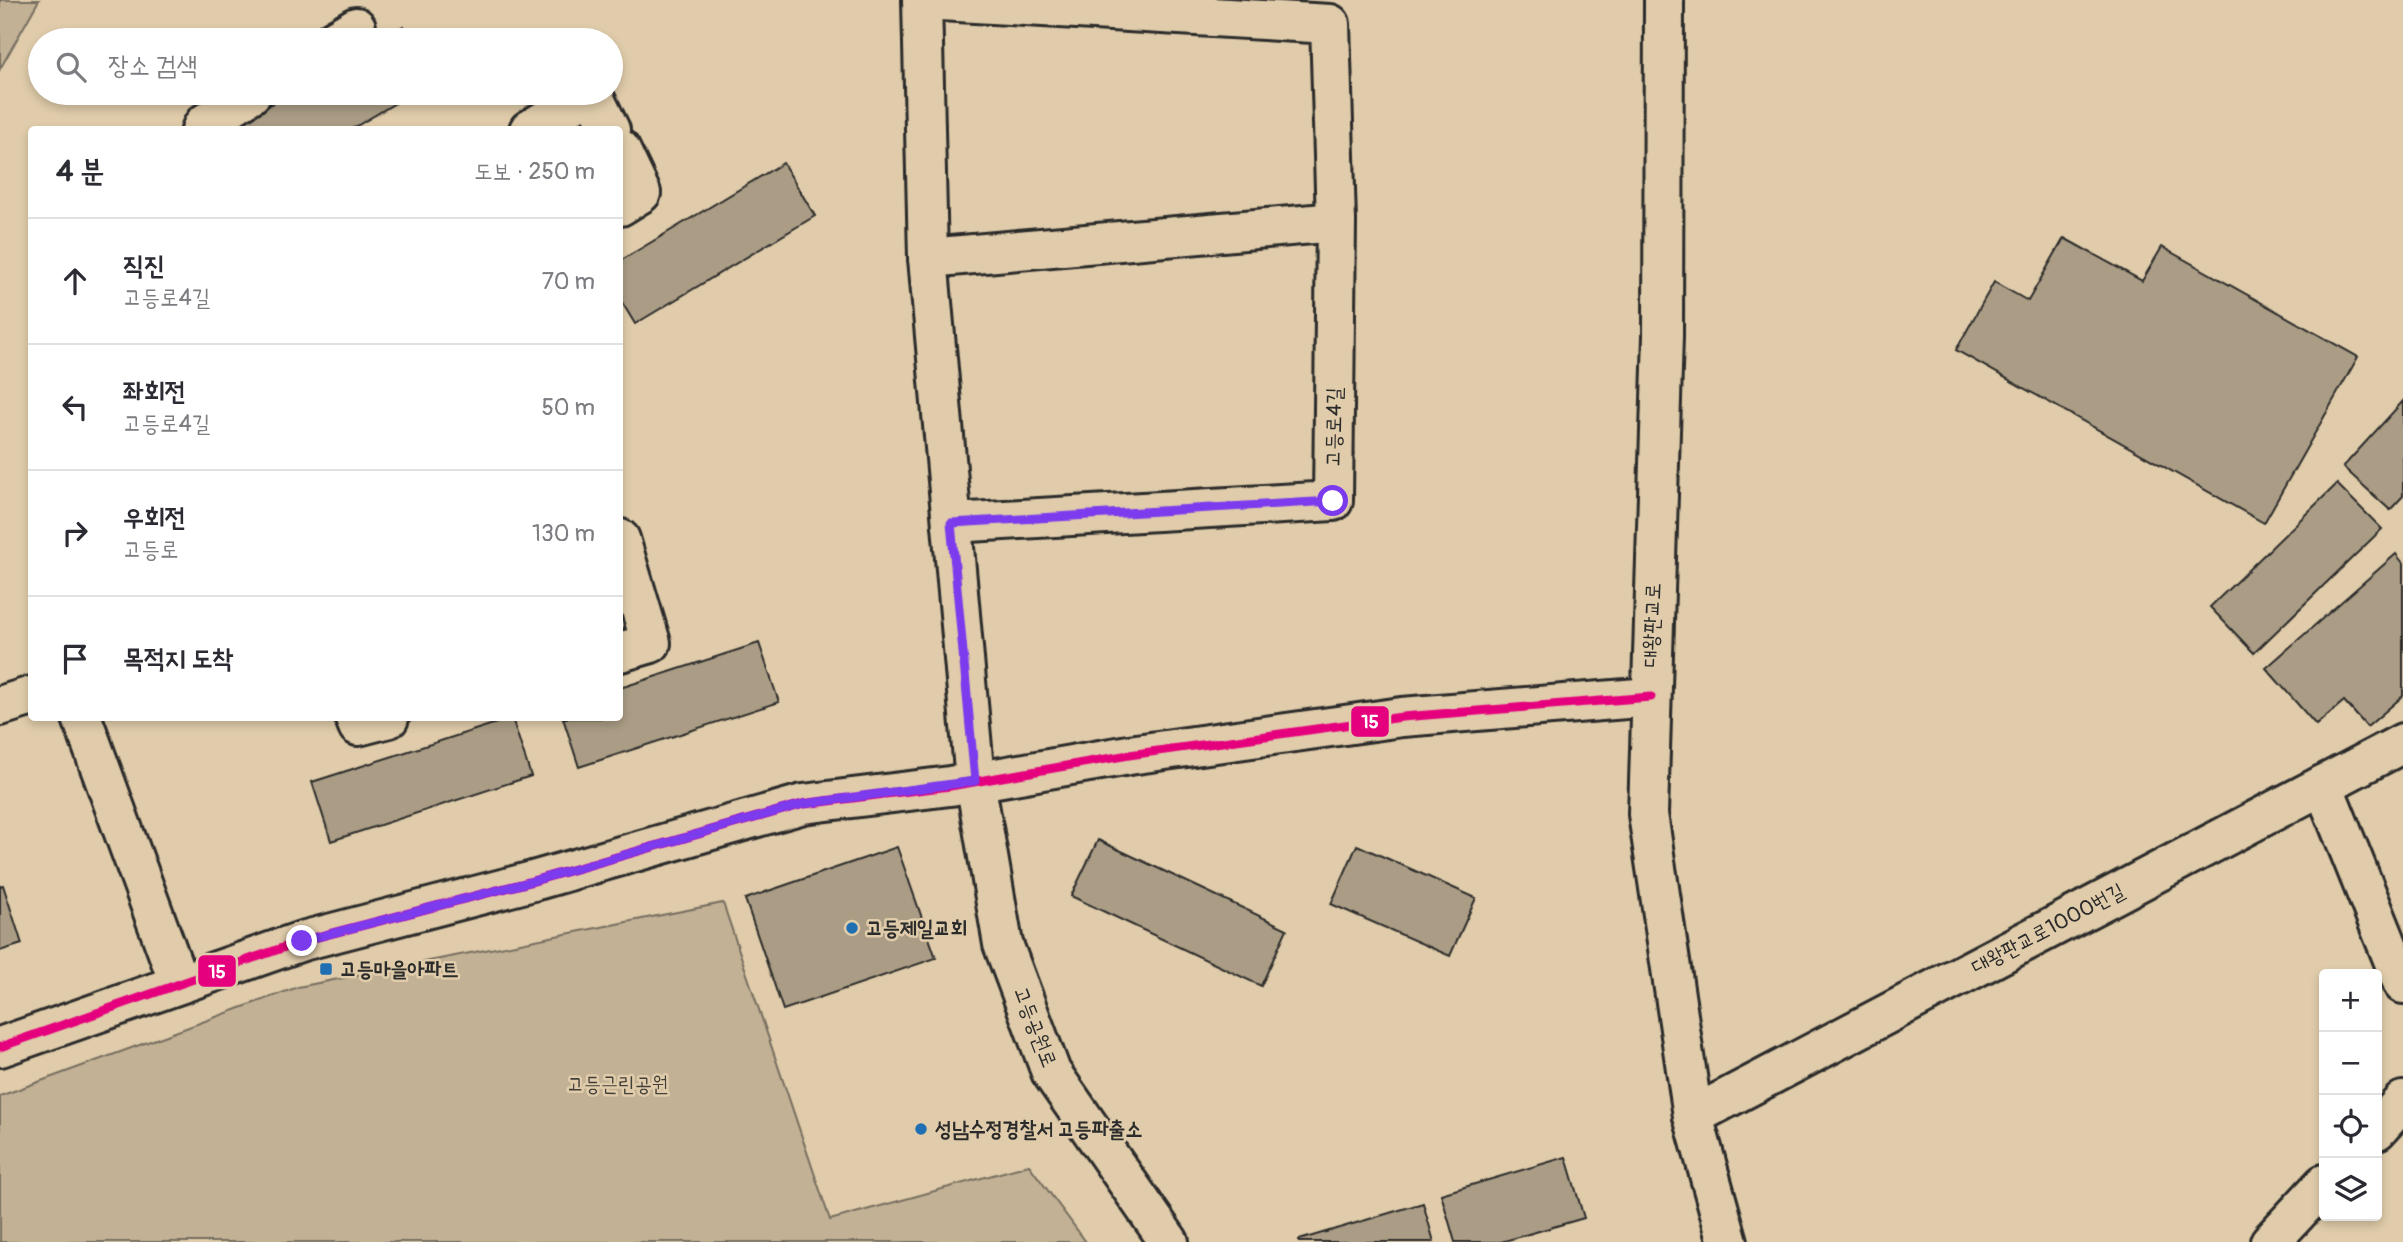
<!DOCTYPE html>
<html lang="ko">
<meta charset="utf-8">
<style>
body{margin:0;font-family:Pangolin,"Poor Story",sans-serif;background:#f2f2f3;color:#2b2b33}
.controls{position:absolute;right:21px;bottom:21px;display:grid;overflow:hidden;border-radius:7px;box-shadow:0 4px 10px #0003}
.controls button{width:63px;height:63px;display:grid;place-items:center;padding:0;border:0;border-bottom:2px solid #e1e1e2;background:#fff;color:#2b2b33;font:35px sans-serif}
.stop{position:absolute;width:21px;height:21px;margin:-16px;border:5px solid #7c3aed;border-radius:50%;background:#fff}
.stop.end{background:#7c3aed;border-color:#fff;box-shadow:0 2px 7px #0008}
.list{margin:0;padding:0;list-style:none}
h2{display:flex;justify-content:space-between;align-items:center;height:91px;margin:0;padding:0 28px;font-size:30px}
h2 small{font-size:23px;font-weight:400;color:#7c7c81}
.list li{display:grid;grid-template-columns:46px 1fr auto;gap:21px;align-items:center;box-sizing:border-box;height:126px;padding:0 28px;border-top:2px solid #e1e1e2}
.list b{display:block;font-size:26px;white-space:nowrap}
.list p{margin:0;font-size:23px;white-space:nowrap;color:#7c7c81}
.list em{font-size:23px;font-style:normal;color:#7c7c81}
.icon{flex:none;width:38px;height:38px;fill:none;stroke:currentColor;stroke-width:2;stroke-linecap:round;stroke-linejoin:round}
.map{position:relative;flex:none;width:2403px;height:1242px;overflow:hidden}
.search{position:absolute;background:#fff;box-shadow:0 4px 10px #0003;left:28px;top:28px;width:595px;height:77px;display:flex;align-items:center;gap:18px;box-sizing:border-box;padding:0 24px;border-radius:38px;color:#7c7c81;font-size:26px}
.panel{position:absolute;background:#fff;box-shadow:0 4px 10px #0003;left:28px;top:126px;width:595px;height:595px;border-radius:7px}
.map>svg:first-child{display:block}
.green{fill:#c2b195;stroke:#766e60;stroke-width:2}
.building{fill:#ab9d85;stroke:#2b2b2b;stroke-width:2}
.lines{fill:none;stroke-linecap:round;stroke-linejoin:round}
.street-casing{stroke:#2b2b2b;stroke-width:44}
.secondary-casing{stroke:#2b2b2b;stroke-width:44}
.primary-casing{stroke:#2b2b2b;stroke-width:44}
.street{stroke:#e0ccaa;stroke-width:38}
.secondary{stroke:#e0ccaa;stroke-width:38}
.primary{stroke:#e0ccaa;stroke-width:38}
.bus-1-casing{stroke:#e0ccaa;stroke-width:14}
.bus-1{stroke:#e5007d;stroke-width:9}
.route{stroke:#7c3aed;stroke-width:9}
.poi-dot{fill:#1f6fb2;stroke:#e0ccaa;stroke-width:2.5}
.labels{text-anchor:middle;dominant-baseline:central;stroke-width:5;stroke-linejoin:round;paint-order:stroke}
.street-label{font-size:21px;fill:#2b2b2b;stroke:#e0ccaa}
.poi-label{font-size:21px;font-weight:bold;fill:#2b2b2b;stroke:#e0ccaa;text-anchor:start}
.park-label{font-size:21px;fill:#423f3b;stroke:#e0ccaa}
.line-badge{stroke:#e0ccaa;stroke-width:2.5}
.badge-label{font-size:19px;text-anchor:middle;font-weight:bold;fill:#fff}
</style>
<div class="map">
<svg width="2403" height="1242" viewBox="0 0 2403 1242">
<rect width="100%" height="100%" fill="#e0ccaa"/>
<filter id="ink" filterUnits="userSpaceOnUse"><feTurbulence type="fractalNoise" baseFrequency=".0143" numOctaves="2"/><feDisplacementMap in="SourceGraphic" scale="14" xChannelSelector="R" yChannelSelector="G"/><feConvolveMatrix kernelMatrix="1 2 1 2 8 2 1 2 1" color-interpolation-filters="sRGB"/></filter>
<g filter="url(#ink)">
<!-- green -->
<g class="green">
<path d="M0,0H39L0,69Z"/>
<path d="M723,903L830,1220L1029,1165L1086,1242H0V1096L298,987Z"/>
</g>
<!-- building -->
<g class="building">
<path d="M403,26L412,40H378Z"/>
<path d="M290,93H412L350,130H229Z"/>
<path d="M783,163L815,216L635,324L620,299V261Z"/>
<path d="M2064,238L2142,281L2162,247L2358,357L2264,523L1956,350L1994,282L2028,301Z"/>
<path d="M2403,401V496L2390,510L2343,467Z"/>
<path d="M2337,484L2382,529L2254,653L2210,607Z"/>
<path d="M2396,554L2403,563V696L2367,727L2344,701L2316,725L2266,668Z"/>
<path d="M759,643L779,702L579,767L563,718H620V688Z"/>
<path d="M512,718L531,776L331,841L312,782Z"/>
<path d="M1098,840L1287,929L1261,986L1071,896Z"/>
<path d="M1357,845L1476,898L1450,956L1331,904Z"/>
<path d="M897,847L936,958L783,1010L745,899Z"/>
<path d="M3,885L22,944L0,951V886Z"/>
<path d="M1566,1157L1584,1218L1501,1242H1455L1441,1194Z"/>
<path d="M1423,1203L1434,1242H1299V1240Z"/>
</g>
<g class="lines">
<defs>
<g id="street">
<path d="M922,0L928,258L975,781L1003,944L1051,1072L1169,1242"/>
<path d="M923,0L1330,24L1336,222L1333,501L952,523"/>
<path d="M334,40L356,27"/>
<path d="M592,93L610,130"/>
<path d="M201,130L204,124L252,93"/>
<path d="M529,130L590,93"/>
<path d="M620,149L641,193L620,206"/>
<path d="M928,258L1336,222"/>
<path d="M620,539L651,643L620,652"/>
<path d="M0,706L32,696"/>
<path d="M82,718L179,983"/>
<path d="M355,718L358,726L389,718"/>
<path d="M2323,785L2403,984"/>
<path d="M1693,1116L2403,743"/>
<path d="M2377,1130L2403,1101"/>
<path d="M2270,1242L2324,1184"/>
</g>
<path id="secondary" d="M0,1047L302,941L533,881L803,804L950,786L1129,755L1402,717L1651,697"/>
<path id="primary" d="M1664,0L1663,336L1648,814L1693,1116L1728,1242"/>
</defs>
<!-- street casing -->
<use href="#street" class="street-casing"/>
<!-- secondary casing -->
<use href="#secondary" class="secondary-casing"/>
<!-- primary casing -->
<use href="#primary" class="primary-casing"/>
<!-- street -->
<use href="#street" class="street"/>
<!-- secondary -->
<use href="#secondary" class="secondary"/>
<!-- primary -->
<use href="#primary" class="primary"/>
<defs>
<path id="bus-1" d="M0,1047L302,941L533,881L803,804L950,786L1129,755L1402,717L1651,697"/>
</defs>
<!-- bus-1 casing -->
<use href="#bus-1" class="bus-1-casing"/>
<!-- bus-1 -->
<use href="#bus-1" class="bus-1"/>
</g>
</g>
<g class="lines" filter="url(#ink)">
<!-- route -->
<path class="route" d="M302,941L533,881L803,804L975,781L951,523L1333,501"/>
</g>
<!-- markers -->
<g class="poi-dot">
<circle cx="852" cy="928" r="7"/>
<rect x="319" y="962" width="14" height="14" rx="3.5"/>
<circle cx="921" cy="1129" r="7"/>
</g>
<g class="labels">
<!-- street labels -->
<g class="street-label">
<text transform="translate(1334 427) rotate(-89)">고등로4길</text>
<text transform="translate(1652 625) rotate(-88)">대왕판교로</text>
<text transform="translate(2048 929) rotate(-28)">대왕판교로1000번길</text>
<text transform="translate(1035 1027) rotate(69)">고등공원로</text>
</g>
<!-- poi labels -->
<g class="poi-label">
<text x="866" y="928">고등제일교회</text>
<text x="340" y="969">고등마을아파트</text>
<text x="935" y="1129">성남수정경찰서 고등파출소</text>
</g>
<!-- park labels -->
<g class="park-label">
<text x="618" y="1084">고등근린공원</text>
</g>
</g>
<g class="line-badge">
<rect x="1350" y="705" width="40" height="33" rx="7" fill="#e5007d"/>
<rect x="197" y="954" width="40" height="34" rx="7" fill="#e5007d"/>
</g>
<g class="badge-label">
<text x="1370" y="728">15</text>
<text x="217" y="978">15</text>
</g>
</svg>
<div class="controls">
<button>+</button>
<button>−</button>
<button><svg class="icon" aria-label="locate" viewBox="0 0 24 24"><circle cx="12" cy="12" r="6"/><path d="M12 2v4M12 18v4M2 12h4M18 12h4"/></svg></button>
<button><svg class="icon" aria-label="layers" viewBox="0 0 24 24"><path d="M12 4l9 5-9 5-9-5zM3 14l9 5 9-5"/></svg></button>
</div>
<div class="stop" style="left:1333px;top:501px"></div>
<div class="stop end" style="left:302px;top:941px"></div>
<div class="search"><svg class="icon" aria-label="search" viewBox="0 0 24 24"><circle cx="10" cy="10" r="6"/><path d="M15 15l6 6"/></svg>장소 검색</div>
<section class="panel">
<h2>4 분<small>도보 · 250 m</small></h2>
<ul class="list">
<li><svg class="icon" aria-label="ahead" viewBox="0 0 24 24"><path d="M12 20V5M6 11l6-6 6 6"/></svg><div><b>직진</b><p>고등로4길</p></div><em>70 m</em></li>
<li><svg class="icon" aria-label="left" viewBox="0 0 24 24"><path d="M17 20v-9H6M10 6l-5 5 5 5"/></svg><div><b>좌회전</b><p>고등로4길</p></div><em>50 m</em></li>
<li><svg class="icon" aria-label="right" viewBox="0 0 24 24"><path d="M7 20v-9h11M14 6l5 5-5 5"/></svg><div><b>우회전</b><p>고등로</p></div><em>130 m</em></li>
<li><svg class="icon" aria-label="arrive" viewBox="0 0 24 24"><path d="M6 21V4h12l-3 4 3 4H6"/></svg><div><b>목적지 도착</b></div></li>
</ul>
</section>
</div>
